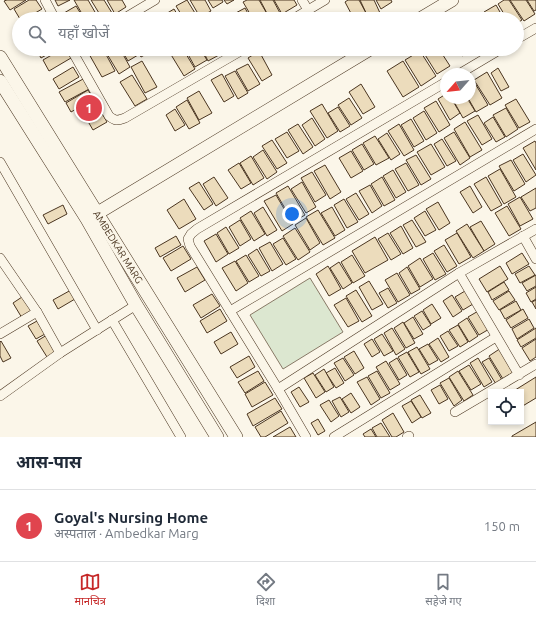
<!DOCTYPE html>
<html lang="hi">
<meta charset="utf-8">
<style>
body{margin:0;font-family:Ubuntu,"Noto Sans Devanagari",sans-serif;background:#f2f2f3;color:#1f2937}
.controls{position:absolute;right:12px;bottom:12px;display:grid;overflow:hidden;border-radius:0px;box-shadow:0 2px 6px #0003}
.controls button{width:36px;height:36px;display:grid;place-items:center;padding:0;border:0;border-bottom:1px solid #e0e1e3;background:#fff;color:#1f2937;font:20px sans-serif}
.compass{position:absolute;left:440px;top:68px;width:36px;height:36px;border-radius:50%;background:#fff;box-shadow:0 2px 6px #0003;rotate:243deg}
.you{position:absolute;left:292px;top:214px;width:14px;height:14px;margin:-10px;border:3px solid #fff;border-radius:50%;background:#1a73e8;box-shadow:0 0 0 6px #1a73e833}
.badge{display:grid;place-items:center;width:26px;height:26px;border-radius:50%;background:#c62828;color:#fff;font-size:13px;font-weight:700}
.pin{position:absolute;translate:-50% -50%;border:2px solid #fff;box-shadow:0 1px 4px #0006}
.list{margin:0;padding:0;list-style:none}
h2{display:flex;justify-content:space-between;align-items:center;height:52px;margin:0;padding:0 16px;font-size:17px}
h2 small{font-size:13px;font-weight:400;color:#747a83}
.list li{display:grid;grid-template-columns:26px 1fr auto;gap:12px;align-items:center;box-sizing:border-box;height:72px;padding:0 16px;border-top:1px solid #e0e1e3}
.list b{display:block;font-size:15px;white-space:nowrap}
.list p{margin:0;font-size:13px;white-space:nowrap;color:#747a83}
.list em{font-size:13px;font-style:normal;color:#747a83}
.icon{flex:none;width:22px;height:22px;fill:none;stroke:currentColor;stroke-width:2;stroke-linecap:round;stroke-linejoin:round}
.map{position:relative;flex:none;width:536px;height:437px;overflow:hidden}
.search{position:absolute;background:#fff;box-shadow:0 2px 6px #0003;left:12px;right:12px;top:12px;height:44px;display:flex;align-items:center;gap:10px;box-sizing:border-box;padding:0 14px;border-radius:22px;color:#747a83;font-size:15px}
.sheet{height:124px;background:#fff}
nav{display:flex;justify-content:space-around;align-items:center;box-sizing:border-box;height:56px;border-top:1px solid #e0e1e3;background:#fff;font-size:11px;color:#747a83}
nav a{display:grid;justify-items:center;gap:2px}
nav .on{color:#c62828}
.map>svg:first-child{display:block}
.green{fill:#dce7d0;stroke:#887966}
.building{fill:#ecdcbc;stroke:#4a3520}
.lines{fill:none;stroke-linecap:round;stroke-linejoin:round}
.street-casing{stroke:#4a3520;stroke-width:10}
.secondary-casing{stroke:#4a3520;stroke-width:14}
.street{stroke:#fbf6e9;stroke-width:9}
.secondary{stroke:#fbf6e9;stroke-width:13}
.labels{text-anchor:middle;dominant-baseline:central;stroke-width:3;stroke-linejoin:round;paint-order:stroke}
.street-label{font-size:10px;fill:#4a3520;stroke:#fbf6e9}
</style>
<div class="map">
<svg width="536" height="437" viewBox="0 0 536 437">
<rect width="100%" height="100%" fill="#fbf6e9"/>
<!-- green -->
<path class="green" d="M310,278L343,332L283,369L250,315Z"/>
<!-- building -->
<g class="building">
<path d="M7,0H26L10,10L4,1Z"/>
<path d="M29,0H36L42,9L25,19H20L14,9Z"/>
<path d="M55,0H70L58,6Z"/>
<path d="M74,0H88L99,19H85Z"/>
<path d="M91,0H104L112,13L102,18Z"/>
<path d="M107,0H122L126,7L115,14Z"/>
<path d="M187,0L198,18L196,19H184L176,6Z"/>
<path d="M190,0H205L211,11L200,17Z"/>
<path d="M208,0H222L223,2L213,8Z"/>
<path d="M224,0H234L227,4Z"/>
<path d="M247,0H259L270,19H253L243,2Z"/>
<path d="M260,0H273L280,13L270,19Z"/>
<path d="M274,0H294L297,5L282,14Z"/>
<path d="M348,0H359L366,13L354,19L345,2Z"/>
<path d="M360,0H374L380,13L369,19Z"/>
<path d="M376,0H391L392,2L381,9Z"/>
<path d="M504,0H509L522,20L517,23V19H507L498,4Z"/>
<path d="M510,0H526L535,14L524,21Z"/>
<path d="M527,0H536V10L534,11Z"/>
<path d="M496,5L504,19H489L484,12Z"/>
<path d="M76,6L84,19H68L64,13Z"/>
<path d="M245,8L251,19H235L232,15Z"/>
<path d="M174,9L180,19H166L164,15Z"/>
<path d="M162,15L164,19H156Z"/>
<path d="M36,49H57L41,58Z"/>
<path d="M62,49H66L71,58L49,71L43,60Z"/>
<path d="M98,49H103L115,71L102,77L89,54Z"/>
<path d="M104,49H120L130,67L119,74Z"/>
<path d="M121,49H134L138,55L128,61Z"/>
<path d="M136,49H148L150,52L141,57Z"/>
<path d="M177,49H183L195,69L184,76L170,53Z"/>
<path d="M185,49H200L207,60L195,67Z"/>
<path d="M202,49H216L219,55L208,61Z"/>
<path d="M217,49H227L220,53Z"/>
<path d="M423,49H439L450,66L437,74L422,50Z"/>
<path d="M457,49H473L462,56Z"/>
<path d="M259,51L272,75L262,81L248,58Z"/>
<path d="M420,51L436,76L421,86L405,60Z"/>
<path d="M142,61L157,87L145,93L131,67Z"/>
<path d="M403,61L419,87L403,97L387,71Z"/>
<path d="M248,64L260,84L248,91L236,70Z"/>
<path d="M73,67L79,77L59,89L53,79Z"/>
<path d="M498,68L509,87L501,91L491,73Z"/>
<path d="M235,71L248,93L238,99L225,76Z"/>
<path d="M487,72L502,98L490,105L474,80Z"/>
<path d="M222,74L234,96L224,102L211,80Z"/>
<path d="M132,75L147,99L135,106L120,82Z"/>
<path d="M85,78L91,88L65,102L59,92Z"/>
<path d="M473,80L488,105L476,112L468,98H470V82Z"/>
<path d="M361,84L375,107L363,114L349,92Z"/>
<path d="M88,90L94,99L71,112L66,103Z"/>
<path d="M199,91L212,113L199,120L187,98Z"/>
<path d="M446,94V98H451L460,113L450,120L438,99Z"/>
<path d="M349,98L362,118L351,125L338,105Z"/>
<path d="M452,98H467L475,111L463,118Z"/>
<path d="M516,99L530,122L519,128L505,105Z"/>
<path d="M95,100L99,108L84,117L79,109Z"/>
<path d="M187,100L200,123L189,129L176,107Z"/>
<path d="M436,101L450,125L439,132L424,108Z"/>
<path d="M322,104L338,131L327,138L310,111Z"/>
<path d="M338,107L350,126L340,132L328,113Z"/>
<path d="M506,108L518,129L506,137L493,115Z"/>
<path d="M175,109L185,125L175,131L166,115Z"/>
<path d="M100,110L107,122L93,130L86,118Z"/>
<path d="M424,111L437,133L426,140L413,118Z"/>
<path d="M478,115L492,139L482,145L467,121Z"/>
<path d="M493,117L505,137L496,142L484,123Z"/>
<path d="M312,118L325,139L315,146L302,125Z"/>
<path d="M411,119L424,141L414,147L401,125Z"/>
<path d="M465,122L482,150L470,157L454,129Z"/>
<path d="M298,124L313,147L303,154L288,130Z"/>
<path d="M399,124L414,150L404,156L388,131Z"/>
<path d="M287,132L299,151L287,158L275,139Z"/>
<path d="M454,132L470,158L460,165L444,138Z"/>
<path d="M387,133L400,154L391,160L378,139Z"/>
<path d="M375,136L389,158L376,165L363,143Z"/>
<path d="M442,139L456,161L447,166L434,144Z"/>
<path d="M272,140L287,163L277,169L262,146Z"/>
<path d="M535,141L536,143V170L523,148Z"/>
<path d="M362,144L374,164L364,170L352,150Z"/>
<path d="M431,144L445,167L431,175L417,152Z"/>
<path d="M263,150L277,172L267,179L253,157Z"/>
<path d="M351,151L363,171L351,178L339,158Z"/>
<path d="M523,154L536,175L526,182L513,160Z"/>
<path d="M416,155L431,179L421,185L406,160Z"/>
<path d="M251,156L264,178L253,185L240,163Z"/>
<path d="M511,160L525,184L514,191L499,166Z"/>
<path d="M239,163L251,183L241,189L228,170Z"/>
<path d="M406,163L419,185L408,191L395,169Z"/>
<path d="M325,165L341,192L330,199L314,171Z"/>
<path d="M500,169L516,197L504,204L488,176Z"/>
<path d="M393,170L406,192L396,198L383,176Z"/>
<path d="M312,172L326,195L315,202L301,178Z"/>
<path d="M214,177L228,198L216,206L203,184Z"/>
<path d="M382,177L395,200L384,206L371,184Z"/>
<path d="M486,177L502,205L491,211L474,184Z"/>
<path d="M199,182L213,204L204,210L189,188Z"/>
<path d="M302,182L316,207L306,213L291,189Z"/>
<path d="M370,185L382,206L372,213L359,191Z"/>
<path d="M288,186L305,215L293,222L276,193Z"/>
<path d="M470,186L482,207L473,213L460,192Z"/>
<path d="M536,188V208L530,211L521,197Z"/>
<path d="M356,193L369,214L359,220L346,199Z"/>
<path d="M276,195L293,224L282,231L264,201Z"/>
<path d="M520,197L533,219L520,226L508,204Z"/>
<path d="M184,199L196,219L179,229L167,210Z"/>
<path d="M344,199L358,222L347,228L334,205Z"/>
<path d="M438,202L450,223L439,230L426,209Z"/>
<path d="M63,205L67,214L48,224L43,215Z"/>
<path d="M507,206L521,229L509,236L495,213Z"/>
<path d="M263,207L277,230L267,236L254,213Z"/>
<path d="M332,207L345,230L335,236L321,213Z"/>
<path d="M318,210L335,238L323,245L306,217Z"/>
<path d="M251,211L265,234L254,241L240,218Z"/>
<path d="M425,211L436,230L425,236L414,218Z"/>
<path d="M306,218L320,243L310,250L295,225Z"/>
<path d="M240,220L251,239L240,246L229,227Z"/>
<path d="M412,220L426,242L416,247L403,225Z"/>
<path d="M481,221L495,244L484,251L470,227Z"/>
<path d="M467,224L484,251L473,258L456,231Z"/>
<path d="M401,226L413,248L403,254L390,233Z"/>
<path d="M226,227L239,248L229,254L217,233Z"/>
<path d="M295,228L310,252L298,260L283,236Z"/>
<path d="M388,233L401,254L391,260L378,239Z"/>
<path d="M457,233L471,257L459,264L445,240Z"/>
<path d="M216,234L228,254L216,262L204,241Z"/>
<path d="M176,236L181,245L160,257L155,248Z"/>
<path d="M375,237L388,260L365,273L352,251Z"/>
<path d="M283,238L296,259L286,265L273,244Z"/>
<path d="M270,242L283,264L272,271L259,248Z"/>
<path d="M444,245L457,266L447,272L434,251Z"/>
<path d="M183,246L191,259L171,271L163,258Z"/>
<path d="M257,249L270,271L261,276L248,255Z"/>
<path d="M433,253L446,274L435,280L423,259Z"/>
<path d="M522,253L529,264L512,274L506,263Z"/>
<path d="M246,255L259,276L249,282L236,261Z"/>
<path d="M352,255L365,276L353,283L341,262Z"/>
<path d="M420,258L433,279L420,287L408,266Z"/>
<path d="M235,261L248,283L236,291L222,268Z"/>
<path d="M339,262L352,283L343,289L330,268Z"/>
<path d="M328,266L341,289L329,296L316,274Z"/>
<path d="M500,266L508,279L487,292L479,279Z"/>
<path d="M529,266L535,275L520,283L515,274Z"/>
<path d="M197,267L205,280L185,292L177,278Z"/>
<path d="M407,267L420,289L411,294L399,273Z"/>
<path d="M397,273L410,295L398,302L385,280Z"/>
<path d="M536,275V286L527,291L522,283Z"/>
<path d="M369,281L383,304L372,310L359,287Z"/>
<path d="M504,282L509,290L492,300L488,292Z"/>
<path d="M536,287V299L531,302L526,293Z"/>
<path d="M388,288L397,303L388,308L379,293Z"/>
<path d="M71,290L75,299L58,309L53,300Z"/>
<path d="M356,290L372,316L362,322L346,296Z"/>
<path d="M465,291L473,304L463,310L455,297Z"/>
<path d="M509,291L515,300L499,310L493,301Z"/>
<path d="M212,294L220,306L201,318L193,305Z"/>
<path d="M452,295L462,311L453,317L443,301Z"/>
<path d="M22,297L32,312L22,318L13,303Z"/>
<path d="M346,298L359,321L348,327L334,305Z"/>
<path d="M536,300V309L532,302Z"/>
<path d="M516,301L521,310L505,319L500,310Z"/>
<path d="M432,304L441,318L431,324L423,310Z"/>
<path d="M220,309L227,321L207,333L200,321Z"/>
<path d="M523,309L528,318L511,328L506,320Z"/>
<path d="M480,310L491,328L479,335L468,317Z"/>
<path d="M422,311L431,325L423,330L414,316Z"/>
<path d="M413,317L423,334L414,339L404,323Z"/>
<path d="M467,318L478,336L469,342L458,324Z"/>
<path d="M529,319L534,328L517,339L512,329Z"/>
<path d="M37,321L45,334L36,339L28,326Z"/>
<path d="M403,322L415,343L406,348L394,328Z"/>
<path d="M458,325L468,342L460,347L449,330Z"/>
<path d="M392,328L405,349L396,355L384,333Z"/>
<path d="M536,328V338L521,347L517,340Z"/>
<path d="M448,331L458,346L449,351L440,336Z"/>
<path d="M231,332L238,344L221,354L214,342Z"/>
<path d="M382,334L393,351L384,356L374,339Z"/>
<path d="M47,335L56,352L47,357L37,341Z"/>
<path d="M438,338L449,357L441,362L429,344Z"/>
<path d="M372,339L380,352L372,357L364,344Z"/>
<path d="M536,339V357L530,361L522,348Z"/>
<path d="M1,341L11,358L3,362L0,356V342Z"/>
<path d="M428,344L438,360L429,365L419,349Z"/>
<path d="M417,347L430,369L421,374L408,352Z"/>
<path d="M501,348L515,371L503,379L489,356Z"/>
<path d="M354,351L364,368L355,374L344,357Z"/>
<path d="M407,352L419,372L410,377L398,357Z"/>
<path d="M249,356L255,367L237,378L230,367Z"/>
<path d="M343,358L354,375L345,381L334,363Z"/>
<path d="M397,358L407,375L399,380L389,363Z"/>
<path d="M478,358L492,382L484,387L470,363Z"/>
<path d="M489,358L502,380L496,384L482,362Z"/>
<path d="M386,361L400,384L390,390L376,367Z"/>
<path d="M469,365L481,384L471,390L459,371Z"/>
<path d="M335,368L344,383L336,388L326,373Z"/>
<path d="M324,369L334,387L326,392L315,375Z"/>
<path d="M258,371L264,381L245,393L238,382Z"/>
<path d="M377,371L390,393L381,398L368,376Z"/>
<path d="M458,371L473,395L464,401L449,377Z"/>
<path d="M313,373L325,392L316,398L304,378Z"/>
<path d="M367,377L380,399L371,405L357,382Z"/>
<path d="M536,377V398L521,407V392H512Z"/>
<path d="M449,378L462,400L454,406L440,383Z"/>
<path d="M265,382L273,395L252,407L245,394Z"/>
<path d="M440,385L448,399L439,404L431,390Z"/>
<path d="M299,387L309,402L300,407L291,392Z"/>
<path d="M351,393L360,407L351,413L342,399Z"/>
<path d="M420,395L431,413L422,418L411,400Z"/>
<path d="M340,397L349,412L341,417L332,401Z"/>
<path d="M275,398L282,409L253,426L247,414Z"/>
<path d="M329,400L339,416L331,422L320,405Z"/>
<path d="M411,401L421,417L412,423L402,406Z"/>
<path d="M281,411L288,423L265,437H261L255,427Z"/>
<path d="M393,413L404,432L396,437H392L382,420Z"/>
<path d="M318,419L325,431L318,435L311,423Z"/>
<path d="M536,422V437H512V436Z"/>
<path d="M381,423L390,437H377L372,428Z"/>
<path d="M290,427L296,437H273Z"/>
<path d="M371,429L376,437H365L363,434Z"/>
</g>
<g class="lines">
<defs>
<g id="street">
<path d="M45,0L55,19"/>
<path d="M302,0L308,10"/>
<path d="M123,19L155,0"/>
<path d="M293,19L325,0"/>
<path d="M517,39L536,28"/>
<path d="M71,49L109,116C115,121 117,121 125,118L244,49"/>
<path d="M459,74L501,49"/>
<path d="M0,162L97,330"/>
<path d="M523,236L536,259"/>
<path d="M0,258L37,312L60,353"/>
<path d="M459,273L519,375"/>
<path d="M230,311L536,129"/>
<path d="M112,320L181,437"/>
<path d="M0,334L37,312"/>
<path d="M278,389L459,273L536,229"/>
<path d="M0,396L60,353L136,305"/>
<path d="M455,412L536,364"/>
<path d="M306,437L278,389L190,246L188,239L191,234L197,229L446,82"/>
<path d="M334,437L496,337"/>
<path d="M407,437L409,436"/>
</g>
<g id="secondary">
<path d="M420,19L452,0"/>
<path d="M0,57L236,437"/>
<path d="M0,81L87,219L136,305L217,437"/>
<path d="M91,217L370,49"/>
</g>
</defs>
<!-- street casing -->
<use href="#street" class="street-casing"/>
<!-- secondary casing -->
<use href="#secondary" class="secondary-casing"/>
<!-- street -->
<use href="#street" class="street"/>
<!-- secondary -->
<use href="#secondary" class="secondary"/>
</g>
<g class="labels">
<!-- street labels -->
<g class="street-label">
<text transform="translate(118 247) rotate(58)">AMBEDKAR MARG</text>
</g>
</g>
</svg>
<div class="controls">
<button><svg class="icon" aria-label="locate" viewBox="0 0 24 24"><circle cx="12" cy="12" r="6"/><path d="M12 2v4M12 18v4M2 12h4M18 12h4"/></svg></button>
</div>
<svg class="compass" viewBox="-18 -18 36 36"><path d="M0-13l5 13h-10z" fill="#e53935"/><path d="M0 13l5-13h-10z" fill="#747a83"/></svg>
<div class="you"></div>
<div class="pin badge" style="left:89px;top:108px;background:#e0444e">1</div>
<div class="search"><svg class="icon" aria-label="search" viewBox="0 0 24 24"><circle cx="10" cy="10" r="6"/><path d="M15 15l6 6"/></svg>यहाँ खोजें</div>
</div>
<section class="sheet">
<h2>आस-पास<small></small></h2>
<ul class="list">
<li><span class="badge" style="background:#e0444e">1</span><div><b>Goyal's Nursing Home</b><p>अस्पताल · Ambedkar Marg</p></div><em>150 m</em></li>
</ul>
</section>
<nav>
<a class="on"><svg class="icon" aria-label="map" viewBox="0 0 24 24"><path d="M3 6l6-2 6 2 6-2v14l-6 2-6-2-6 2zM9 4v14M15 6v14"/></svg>मानचित्र</a>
<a><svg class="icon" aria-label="directions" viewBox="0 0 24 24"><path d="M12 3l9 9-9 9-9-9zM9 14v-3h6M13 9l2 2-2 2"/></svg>दिशा</a>
<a><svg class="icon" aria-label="saved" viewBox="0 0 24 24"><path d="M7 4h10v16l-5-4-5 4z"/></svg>सहेजे गए</a>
</nav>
